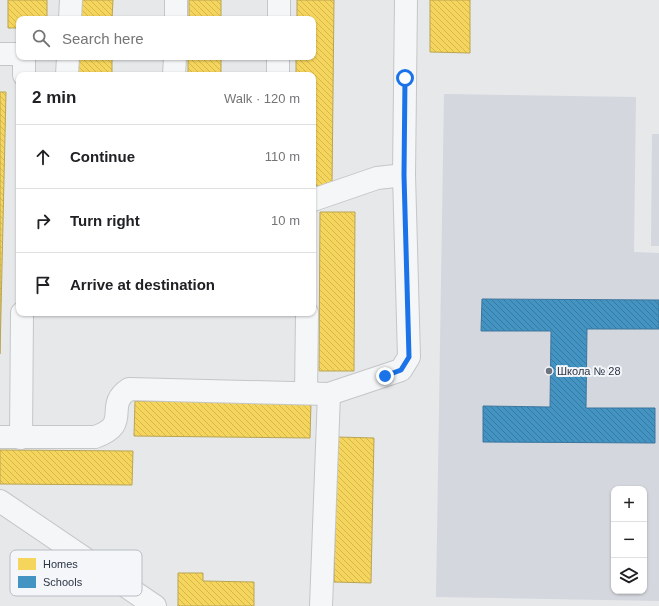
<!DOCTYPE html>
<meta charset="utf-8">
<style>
body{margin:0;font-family:Helvetica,sans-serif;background:#f2f2f2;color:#202124}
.controls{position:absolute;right:12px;bottom:12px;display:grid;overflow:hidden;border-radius:8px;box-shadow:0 1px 3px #0004}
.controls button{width:36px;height:36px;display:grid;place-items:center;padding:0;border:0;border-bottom:1px solid #e0e0e0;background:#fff;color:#202124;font:20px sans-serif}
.stop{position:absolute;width:12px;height:12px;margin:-9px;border:3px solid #1a73e8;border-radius:50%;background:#fff}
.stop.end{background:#1a73e8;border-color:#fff;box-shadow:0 1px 4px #0008}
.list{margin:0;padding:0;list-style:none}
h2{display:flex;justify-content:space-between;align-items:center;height:52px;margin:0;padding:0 16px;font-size:17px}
h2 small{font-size:13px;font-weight:400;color:#757577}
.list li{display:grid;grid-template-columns:26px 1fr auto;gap:12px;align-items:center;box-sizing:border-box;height:64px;padding:0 16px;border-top:1px solid #e0e0e0}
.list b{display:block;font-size:15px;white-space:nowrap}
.list em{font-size:13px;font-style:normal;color:#757577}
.icon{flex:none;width:22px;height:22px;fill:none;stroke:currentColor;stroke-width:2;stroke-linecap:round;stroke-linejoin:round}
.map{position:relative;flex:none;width:659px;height:606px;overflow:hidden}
.search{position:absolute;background:#fff;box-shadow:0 1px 3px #0004;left:16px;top:16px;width:300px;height:44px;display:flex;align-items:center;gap:10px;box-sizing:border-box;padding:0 14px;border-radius:8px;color:#757577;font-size:15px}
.panel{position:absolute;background:#fff;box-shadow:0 1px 3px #0004;left:16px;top:72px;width:300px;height:244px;border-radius:8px}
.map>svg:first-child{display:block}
.built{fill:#d4d7dd;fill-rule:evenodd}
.homes{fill:url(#homes-back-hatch);stroke:#b9a555}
.schools{fill:url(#schools-back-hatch);stroke:#3c769d}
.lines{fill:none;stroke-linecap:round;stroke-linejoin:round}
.minor-casing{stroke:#c4c6c8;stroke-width:24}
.minor{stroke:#f5f6f7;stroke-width:22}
.route{stroke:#1a73e8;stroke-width:5}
.poi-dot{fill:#6c737f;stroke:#f4f6f9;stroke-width:1.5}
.labels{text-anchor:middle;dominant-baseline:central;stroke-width:4;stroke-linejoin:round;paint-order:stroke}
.poi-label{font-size:11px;fill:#2b3445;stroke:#f4f6f9;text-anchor:start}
.key{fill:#f4f6f9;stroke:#b8bcc3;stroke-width:1}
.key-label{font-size:11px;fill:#2b3445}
</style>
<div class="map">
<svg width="659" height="606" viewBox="0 0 659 606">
<defs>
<pattern id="homes-back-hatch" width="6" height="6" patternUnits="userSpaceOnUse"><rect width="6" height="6" fill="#f6d55c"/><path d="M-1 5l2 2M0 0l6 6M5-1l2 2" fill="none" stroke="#d3b751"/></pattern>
<pattern id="schools-back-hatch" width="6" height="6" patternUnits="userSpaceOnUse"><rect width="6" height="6" fill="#4393c3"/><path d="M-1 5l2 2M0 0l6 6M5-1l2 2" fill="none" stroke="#3879a0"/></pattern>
</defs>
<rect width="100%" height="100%" fill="#e6e8ea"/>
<!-- built -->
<g class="built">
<path d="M444,94L636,97L634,252L659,253V601L436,597ZM614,489H644V591H614Z"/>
<path d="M652,134H659V246H651Z"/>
</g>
<!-- homes -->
<g class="homes">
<path d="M8,0H47V19H19V28H8Z"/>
<path d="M77,0H113L112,19H77Z"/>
<rect x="189" y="0" width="32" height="19"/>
<path d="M297,0H334L332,186H313V75H296V57H313V19H297Z"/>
<path d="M430,0H470V53L430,52Z"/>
<rect x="76" y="57" width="36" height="18"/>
<rect x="188" y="57" width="33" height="18"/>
<path d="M0,92H6L0,354Z"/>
<path d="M320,212H355L354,371H319Z"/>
<path d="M135,401L311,402L310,438L134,436Z"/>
<path d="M337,437L374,438L371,583L334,582Z"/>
<path d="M0,450L133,451L132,485L0,484Z"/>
<path d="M178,573H203V581L254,582V606H178Z"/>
</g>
<!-- schools -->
<path class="schools" d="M482,299L659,300V329H587L586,408H655V443L483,442V406L550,407L551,331H481Z"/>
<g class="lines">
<defs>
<g id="minor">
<path d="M70,19L71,0"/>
<path d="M176,19V0"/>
<path d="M279,19V0"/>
<path d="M0,54H19"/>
<path d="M24,75V57"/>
<path d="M67,75L68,57"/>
<path d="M174,75L175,57"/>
<path d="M278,75V57"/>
<path d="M313,200L377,178L404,175"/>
<path d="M306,393L307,313"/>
<path d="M0,437H95C133,424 103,406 129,389L329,394L401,370L409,357L404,175L406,0"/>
<path d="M21,438L22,313"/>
<path d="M0,501L155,606"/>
<path d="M321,606L329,394"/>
</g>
</defs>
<!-- minor casing -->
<use href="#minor" class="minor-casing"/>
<!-- minor -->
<use href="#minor" class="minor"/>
</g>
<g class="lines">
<!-- route -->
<path class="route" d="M385,376L401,370L409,357L404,175L405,78"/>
</g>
<!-- markers -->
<circle class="poi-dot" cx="549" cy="371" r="4"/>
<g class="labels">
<!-- poi labels -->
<g class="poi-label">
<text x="557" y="371">Школа № 28</text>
</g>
</g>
<!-- legend -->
<rect x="10" y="550" width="132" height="46" rx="6" class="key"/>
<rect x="18" y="558" width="18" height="12" fill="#f6d55c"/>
<rect x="18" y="576" width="18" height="12" fill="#4393c3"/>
<g class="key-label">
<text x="43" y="568">Homes</text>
<text x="43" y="586">Schools</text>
</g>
</svg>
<div class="controls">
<button>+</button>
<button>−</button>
<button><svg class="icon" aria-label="layers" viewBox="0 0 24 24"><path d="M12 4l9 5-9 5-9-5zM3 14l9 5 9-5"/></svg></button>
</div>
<div class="stop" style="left:405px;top:78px"></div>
<div class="stop end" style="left:385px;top:376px"></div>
<div class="search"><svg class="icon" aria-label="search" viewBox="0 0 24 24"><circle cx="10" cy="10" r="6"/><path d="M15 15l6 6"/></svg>Search here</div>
<section class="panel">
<h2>2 min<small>Walk · 120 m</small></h2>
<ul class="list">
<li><svg class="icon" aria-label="ahead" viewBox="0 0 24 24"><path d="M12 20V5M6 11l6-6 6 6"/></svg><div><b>Continue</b></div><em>110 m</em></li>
<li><svg class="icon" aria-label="right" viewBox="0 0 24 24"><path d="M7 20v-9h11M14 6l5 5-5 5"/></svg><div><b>Turn right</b></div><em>10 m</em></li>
<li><svg class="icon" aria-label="arrive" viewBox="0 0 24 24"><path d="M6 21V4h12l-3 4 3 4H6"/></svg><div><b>Arrive at destination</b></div></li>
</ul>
</section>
</div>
